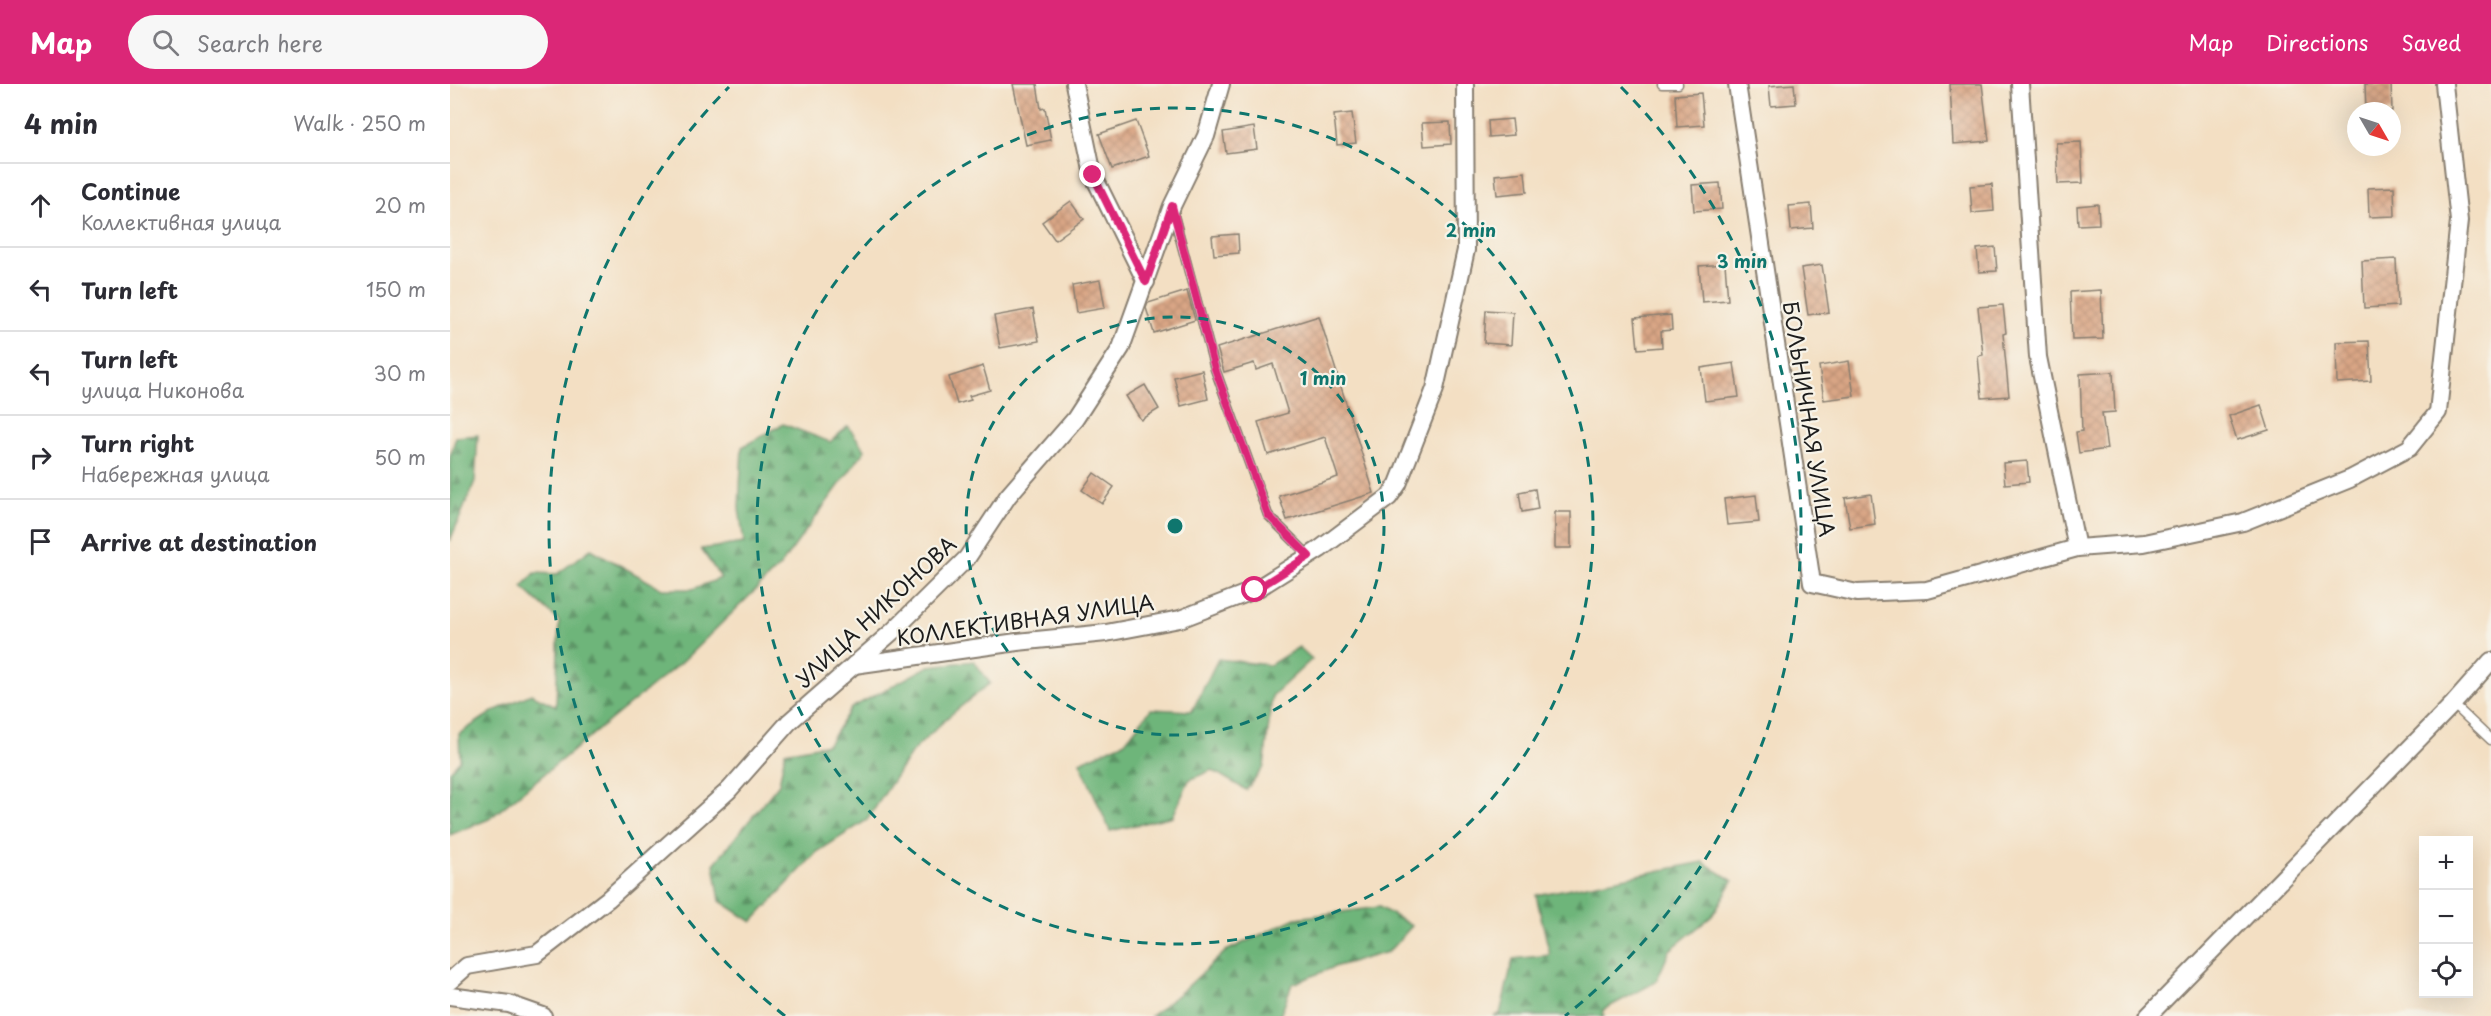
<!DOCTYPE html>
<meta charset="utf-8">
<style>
body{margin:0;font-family:"Playpen Sans",sans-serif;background:#f7f7f7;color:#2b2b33}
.controls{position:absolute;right:18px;bottom:18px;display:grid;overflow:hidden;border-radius:0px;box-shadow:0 6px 24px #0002}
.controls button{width:54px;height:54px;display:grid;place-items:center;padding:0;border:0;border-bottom:2px solid #e1e1e2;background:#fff;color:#2b2b33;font:30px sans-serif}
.compass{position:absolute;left:1897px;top:18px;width:54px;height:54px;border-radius:50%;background:#fff;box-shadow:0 6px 24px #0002;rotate:129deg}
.stop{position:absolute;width:18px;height:18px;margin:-14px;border:4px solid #db2777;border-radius:50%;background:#fff}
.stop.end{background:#db2777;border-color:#fff;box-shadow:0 2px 6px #0008}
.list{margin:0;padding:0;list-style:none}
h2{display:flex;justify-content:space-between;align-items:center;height:78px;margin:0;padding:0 24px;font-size:26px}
h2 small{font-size:20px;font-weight:400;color:#7c7c81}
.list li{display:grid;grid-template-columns:39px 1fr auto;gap:18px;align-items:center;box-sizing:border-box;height:84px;padding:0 24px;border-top:2px solid #e1e1e2}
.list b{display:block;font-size:22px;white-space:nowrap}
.list p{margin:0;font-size:20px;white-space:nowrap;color:#7c7c81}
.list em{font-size:20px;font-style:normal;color:#7c7c81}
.icon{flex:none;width:33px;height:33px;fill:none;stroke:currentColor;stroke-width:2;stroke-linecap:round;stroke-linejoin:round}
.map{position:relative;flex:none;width:2041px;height:932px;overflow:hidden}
header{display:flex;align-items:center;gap:36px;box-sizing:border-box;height:84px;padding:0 30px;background:#db2777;color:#fff}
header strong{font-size:28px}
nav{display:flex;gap:33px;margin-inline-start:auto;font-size:21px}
.search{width:420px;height:54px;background:#f7f7f7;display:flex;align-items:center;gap:15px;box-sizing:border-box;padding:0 21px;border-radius:33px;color:#7c7c81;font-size:22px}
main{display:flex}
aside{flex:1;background:#fff}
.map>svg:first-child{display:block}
.forest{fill:url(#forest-firs);stroke:#45684b;stroke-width:1.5}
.building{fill:url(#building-cross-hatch)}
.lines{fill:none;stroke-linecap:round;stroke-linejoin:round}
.service-casing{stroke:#887e70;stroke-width:11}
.minor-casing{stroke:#887e70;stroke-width:20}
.service{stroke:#fff;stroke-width:8}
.minor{stroke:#fff;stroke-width:16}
.route{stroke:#db2777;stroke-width:8}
.ring{fill:none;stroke:#0f766e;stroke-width:3;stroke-dasharray:10 8}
.labels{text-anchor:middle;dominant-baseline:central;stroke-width:4.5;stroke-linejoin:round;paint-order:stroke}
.street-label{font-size:21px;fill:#1c1c1c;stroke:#f7f3e8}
.centre{fill:#0f766e;stroke:#f7f3e8;stroke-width:3}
.ring-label{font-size:18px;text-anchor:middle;font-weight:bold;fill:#0f766e;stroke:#f7f3e8;stroke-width:4.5;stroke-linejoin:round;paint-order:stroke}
</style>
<header>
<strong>Map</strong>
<div class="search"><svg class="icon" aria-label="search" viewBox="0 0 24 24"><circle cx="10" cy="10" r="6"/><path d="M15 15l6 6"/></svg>Search here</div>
<nav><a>Map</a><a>Directions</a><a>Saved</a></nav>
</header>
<main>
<aside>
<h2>4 min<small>Walk · 250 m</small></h2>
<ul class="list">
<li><svg class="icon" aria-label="ahead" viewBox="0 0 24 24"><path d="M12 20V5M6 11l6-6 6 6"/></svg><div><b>Continue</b><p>Коллективная улица</p></div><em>20 m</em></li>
<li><svg class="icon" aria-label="left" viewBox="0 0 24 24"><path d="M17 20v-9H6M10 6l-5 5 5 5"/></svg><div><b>Turn left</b></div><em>150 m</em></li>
<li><svg class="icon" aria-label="left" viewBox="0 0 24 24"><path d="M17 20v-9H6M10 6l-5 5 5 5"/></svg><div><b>Turn left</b><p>улица Никонова</p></div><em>30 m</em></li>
<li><svg class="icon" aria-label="right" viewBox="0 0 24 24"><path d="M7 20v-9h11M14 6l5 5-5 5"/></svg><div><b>Turn right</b><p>Набережная улица</p></div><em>50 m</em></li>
<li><svg class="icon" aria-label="arrive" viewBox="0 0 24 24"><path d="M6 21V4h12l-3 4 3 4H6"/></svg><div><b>Arrive at destination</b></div></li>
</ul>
</aside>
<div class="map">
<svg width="2041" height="932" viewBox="0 0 2041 932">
<defs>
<pattern id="forest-firs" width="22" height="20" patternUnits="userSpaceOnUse" patternTransform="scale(1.5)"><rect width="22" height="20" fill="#6eb57a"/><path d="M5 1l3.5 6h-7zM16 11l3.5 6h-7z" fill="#5a9263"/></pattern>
<pattern id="building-cross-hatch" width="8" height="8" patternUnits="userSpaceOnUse" patternTransform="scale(1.5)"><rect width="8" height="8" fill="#d9a685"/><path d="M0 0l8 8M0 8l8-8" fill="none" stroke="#ba8e72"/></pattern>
</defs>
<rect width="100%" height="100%" fill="#f7f3e8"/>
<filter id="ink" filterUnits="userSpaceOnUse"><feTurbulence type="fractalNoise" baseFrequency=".0167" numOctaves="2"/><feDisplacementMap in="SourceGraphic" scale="12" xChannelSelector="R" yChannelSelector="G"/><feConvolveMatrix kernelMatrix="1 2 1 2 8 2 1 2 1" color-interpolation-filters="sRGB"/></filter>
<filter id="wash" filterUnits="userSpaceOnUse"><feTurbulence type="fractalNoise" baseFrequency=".008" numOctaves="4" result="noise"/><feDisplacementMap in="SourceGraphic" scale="24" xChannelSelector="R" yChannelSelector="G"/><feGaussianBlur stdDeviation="1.35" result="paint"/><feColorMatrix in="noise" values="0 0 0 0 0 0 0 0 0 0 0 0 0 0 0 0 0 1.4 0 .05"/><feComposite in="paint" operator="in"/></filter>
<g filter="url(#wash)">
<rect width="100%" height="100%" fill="#f3dfc3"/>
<!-- forest -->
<g class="forest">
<path d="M333,340L380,358L398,342L415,366L330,482L234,576L39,735L0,751V687L10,676L9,650L44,627L81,610L106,622L109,537L72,503L85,489L107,490L141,465L212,505H243L271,494L251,465L294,459L289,424L292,363Z"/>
<path d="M28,351L25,397L0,457V373L6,353Z"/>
<path d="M849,563L862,575L822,612L814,683L796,706L762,686L739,696L723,732L660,747L630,678L675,658L701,625L742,627L768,575L820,581Z"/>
<path d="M524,577L540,599L498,633L462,668L417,736L367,768L302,838L270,817L264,780L329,700L335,668L378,660L401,624L479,582Z"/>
<path d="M1253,778L1283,797L1262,832L1220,866L1206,898L1153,926L1154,932H1044L1050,930L1063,875L1100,871L1086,811Z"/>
<path d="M929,823L962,842L938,868L887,882L842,900L830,932H701L736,904L776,867L846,834Z"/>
</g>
<g id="blocks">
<!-- building -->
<g class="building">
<path d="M563,0H587L591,25L595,24L601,56L576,61Z"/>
<path d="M1344,0L1346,20L1321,22L1319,2Z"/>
<path d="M1500,0H1532L1539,57L1503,60Z"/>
<path d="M1915,0H1941L1942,27H1916Z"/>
<path d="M1251,9L1254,41L1227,43L1225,11Z"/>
<path d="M902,29L906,59L887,61L884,31Z"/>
<path d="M1062,35L1064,51L1039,53L1038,37Z"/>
<path d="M686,37L699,72L662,85L649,50Z"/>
<path d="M1000,38L1001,60L974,62L972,39Z"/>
<path d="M804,43L807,65L776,69L773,48Z"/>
<path d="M1631,58L1633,99L1608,100L1606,59Z"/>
<path d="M1075,88L1077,108L1047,111L1045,91Z"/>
<path d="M1270,99L1272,125L1244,127L1242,101Z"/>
<path d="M1542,100L1544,127L1522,129L1520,102Z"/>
<path d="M1944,103L1945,132L1919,133L1918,104Z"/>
<path d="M621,117L634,135L605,156L592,138Z"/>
<path d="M1361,120L1363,144L1341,146L1339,122Z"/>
<path d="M1648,120L1649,140L1628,141L1627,122Z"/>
<path d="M788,150L789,169L764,171L762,152Z"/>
<path d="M1545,163L1547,187L1529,188L1527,165Z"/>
<path d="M1946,175L1948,222L1914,224L1912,177Z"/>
<path d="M1275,180L1278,216L1252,218L1249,182Z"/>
<path d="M1372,181L1379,228L1358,231L1351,184Z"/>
<path d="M650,196L655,224L626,229L622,201Z"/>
<path d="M1651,206L1653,255L1622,256L1620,208Z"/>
<path d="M737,207L745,236L704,249L696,224L698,219Z"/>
<path d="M1553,221L1556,249L1553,250L1559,312L1532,314L1528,272L1533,271L1528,223Z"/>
<path d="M583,225L589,257L550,264L544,232Z"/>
<path d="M1036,226L1063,228L1061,261L1034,259Z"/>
<path d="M1221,231L1222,246L1211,247L1212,263L1188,265L1185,234Z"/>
<path d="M869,232L924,409L837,436L829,412L888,393L875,353L818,371L808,338L838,329L823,280L806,286L804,279L774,288L767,264Z"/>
<path d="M1919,257L1921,297L1887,299L1886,258Z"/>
<path d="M1399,277L1404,312L1374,316L1369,282Z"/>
<path d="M1284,279L1289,313L1255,317L1251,284Z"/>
<path d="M533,282L540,306L519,312L521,316L507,320L499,293Z"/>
<path d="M752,286L758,315L731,322L724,293Z"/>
<path d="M1663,288L1665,328L1652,329L1657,365L1629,369L1626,348L1632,347L1630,290Z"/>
<path d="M695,301L709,325L691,336L676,312Z"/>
<path d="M1811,321L1819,346L1787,356L1779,332Z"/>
<path d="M1577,377L1579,398L1555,400L1553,379Z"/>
<path d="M644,389L664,403L652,420L632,406Z"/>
<path d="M1085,405L1088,425L1072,428L1069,408Z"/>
<path d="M1421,410L1425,440L1400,444L1395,414Z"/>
<path d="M1306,411L1309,438L1277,441L1274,415Z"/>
<rect x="1105" y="428" width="16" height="36"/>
</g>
</g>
</g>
<g filter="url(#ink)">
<use href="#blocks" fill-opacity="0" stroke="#887e70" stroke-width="1.5"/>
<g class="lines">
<defs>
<g id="service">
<path d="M1212,0H1228"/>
<path d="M723,128L765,285L818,431L859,472"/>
<path d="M2003,620L2041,656"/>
</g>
<g id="minor">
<path d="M624,0L643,91L696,198"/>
<path d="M1287,0L1362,499L1407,509L1477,506L1627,464L1694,459L1793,438L1900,395L1959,364L1988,328L2009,137L1994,0"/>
<path d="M1570,0L1588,273L1627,464"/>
<path d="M404,581L567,558L656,549L730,535L805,506L870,465L939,413L948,400L985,305L1016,166L1015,0"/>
<path d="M0,897L17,882L87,870L158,815L279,706L339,638L443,547L517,474L558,412L625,335L671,264L722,122L756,52L771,0"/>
<path d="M0,912L59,920L93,932"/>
<path d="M1698,932L2003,620L2041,577"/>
</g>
</defs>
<!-- service casing -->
<use href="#service" class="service-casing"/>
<!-- minor casing -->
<use href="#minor" class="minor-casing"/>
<!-- service -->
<use href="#service" class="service"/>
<!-- minor -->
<use href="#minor" class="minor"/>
</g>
</g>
<g class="lines" filter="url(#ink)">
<!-- route -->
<path class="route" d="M643,91L696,198L722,122L765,285L818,431L859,472L805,506"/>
</g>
<!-- distance rings -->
<g class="ring">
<circle cx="725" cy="442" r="209"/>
<circle cx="725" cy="442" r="418"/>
<path d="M335 932A626 626 0 0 1 279 3M1171 3A626 626 0 0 1 1115 932"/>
</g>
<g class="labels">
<!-- street labels -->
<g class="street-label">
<text transform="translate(1360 335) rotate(81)">БОЛЬНИЧНАЯ УЛИЦА</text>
<text transform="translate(425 527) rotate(-43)">УЛИЦА НИКОНОВА</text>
<text transform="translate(575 535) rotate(-8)">КОЛЛЕКТИВНАЯ УЛИЦА</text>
</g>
</g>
<circle cx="725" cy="442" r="9" class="centre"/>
<g class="ring-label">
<text x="1021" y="153">2 min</text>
<text x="1292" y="184">3 min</text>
<text x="873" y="301">1 min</text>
</g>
</svg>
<div class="controls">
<button>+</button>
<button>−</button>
<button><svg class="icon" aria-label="locate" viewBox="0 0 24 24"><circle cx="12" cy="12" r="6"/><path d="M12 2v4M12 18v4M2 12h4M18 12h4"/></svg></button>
</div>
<svg class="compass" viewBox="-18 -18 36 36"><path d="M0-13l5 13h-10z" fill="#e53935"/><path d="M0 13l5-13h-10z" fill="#7c7c81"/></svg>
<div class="stop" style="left:805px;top:506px"></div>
<div class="stop end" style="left:643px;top:91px"></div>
</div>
</main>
